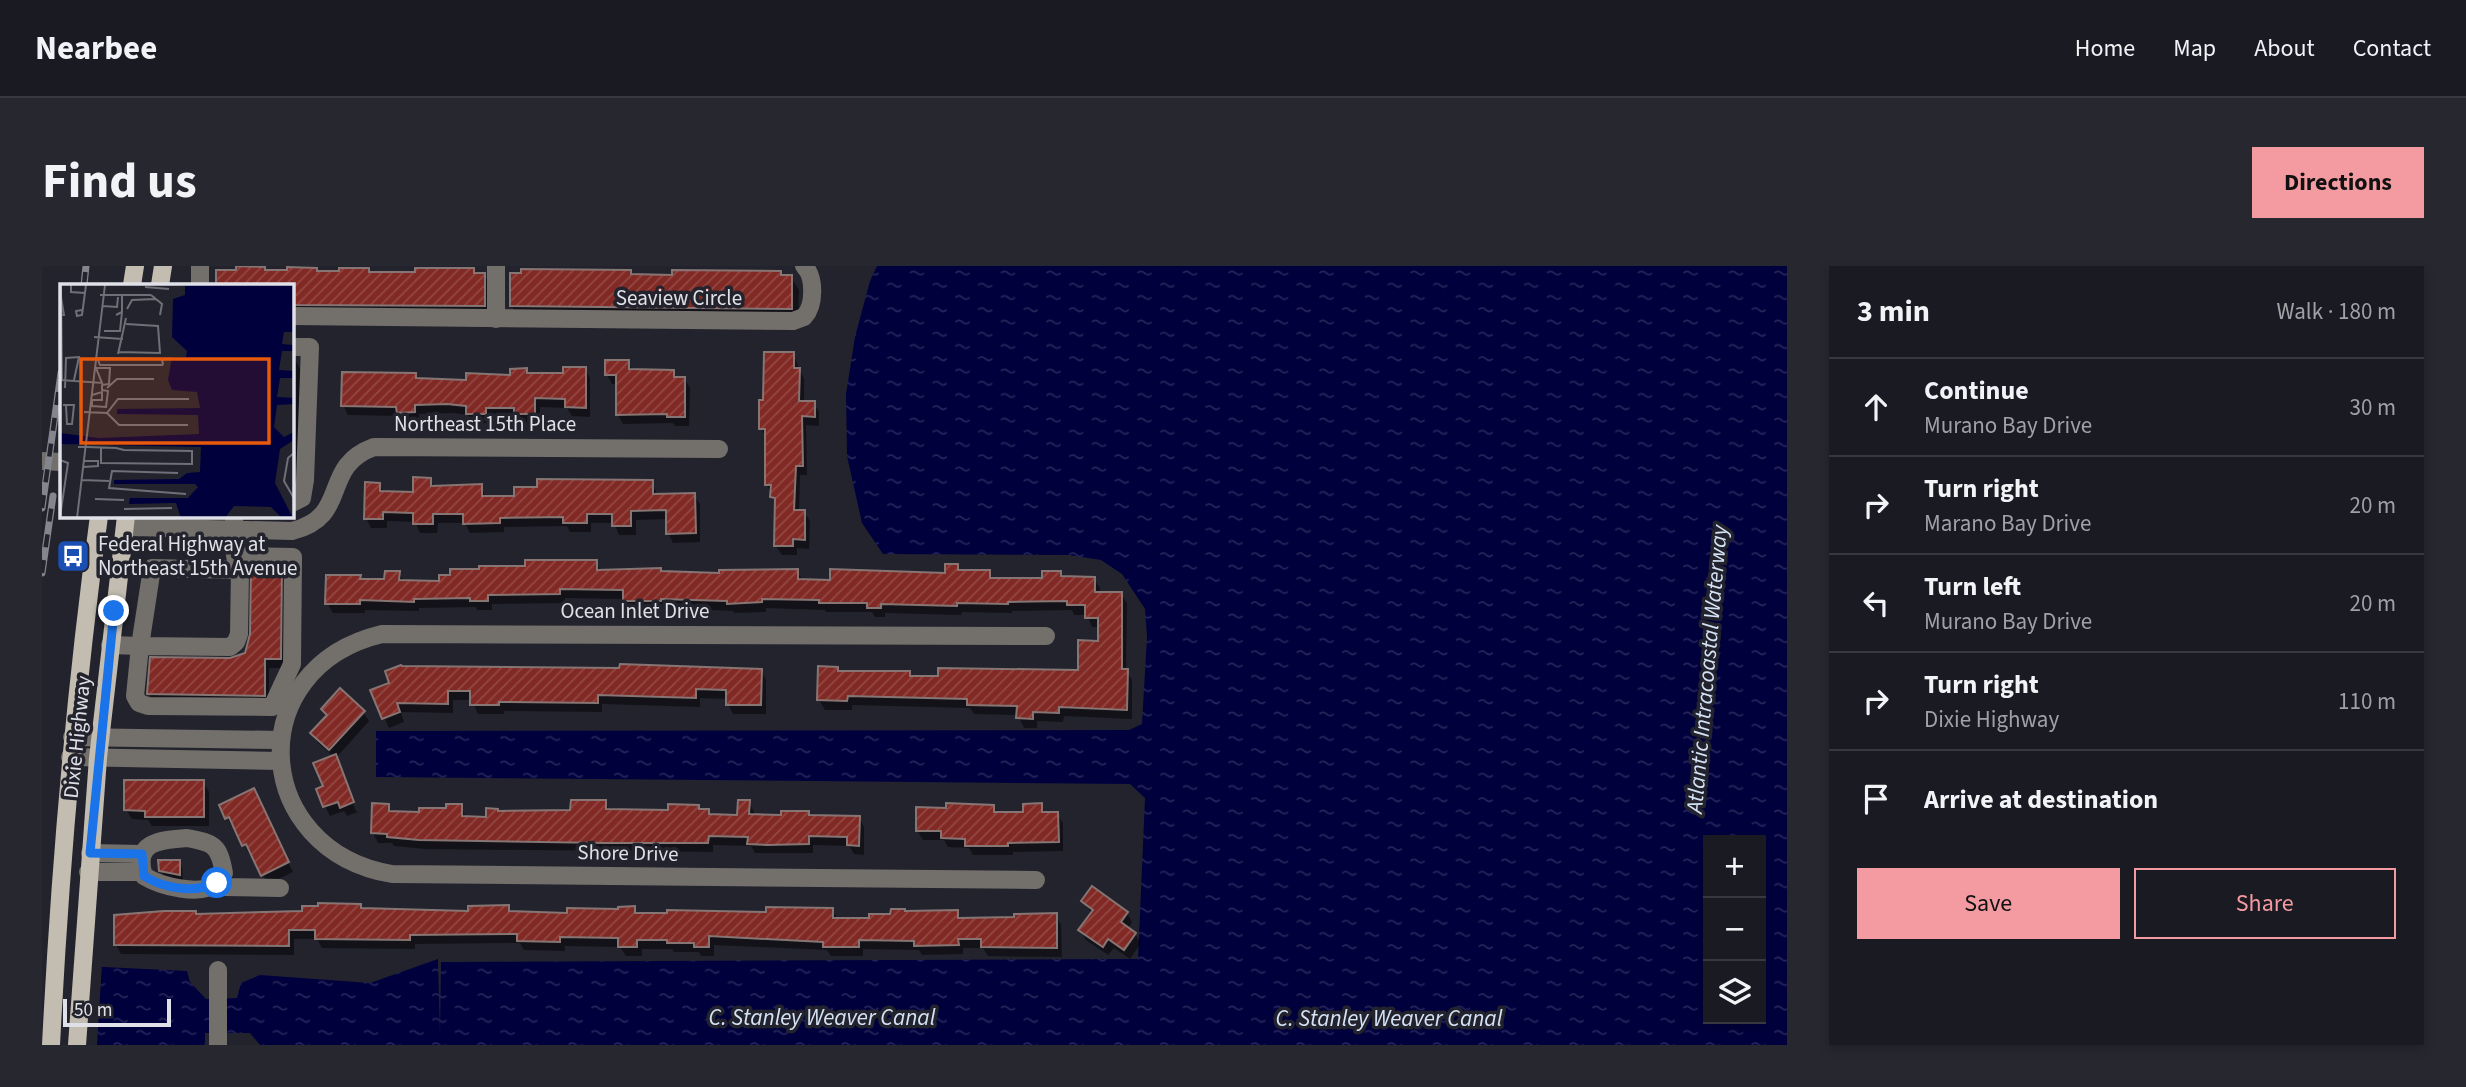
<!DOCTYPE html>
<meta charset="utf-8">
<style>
body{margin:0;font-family:"Source Sans 3",sans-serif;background:#27272f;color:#f1f3f6}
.controls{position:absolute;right:21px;bottom:21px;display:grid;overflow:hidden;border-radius:0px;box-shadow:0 4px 10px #0003}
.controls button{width:63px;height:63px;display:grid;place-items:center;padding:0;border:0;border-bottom:2px solid #383840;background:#1a1a22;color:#f1f3f6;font:35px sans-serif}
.scale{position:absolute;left:21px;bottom:18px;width:108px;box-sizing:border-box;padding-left:7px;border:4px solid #e0e0e8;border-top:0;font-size:19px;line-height:24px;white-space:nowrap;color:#e0e0e8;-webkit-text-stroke:5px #23232e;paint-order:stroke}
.stop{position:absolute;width:21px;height:21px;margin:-16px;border:5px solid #1a73e8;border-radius:50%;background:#fff}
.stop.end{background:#1a73e8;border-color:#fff;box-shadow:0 2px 7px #0008}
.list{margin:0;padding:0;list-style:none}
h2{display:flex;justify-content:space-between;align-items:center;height:91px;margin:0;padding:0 28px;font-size:30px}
h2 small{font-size:23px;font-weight:400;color:#9fa1a5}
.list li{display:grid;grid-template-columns:46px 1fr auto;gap:21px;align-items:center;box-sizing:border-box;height:98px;padding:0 28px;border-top:2px solid #383840}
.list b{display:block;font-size:26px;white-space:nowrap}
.list p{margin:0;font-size:23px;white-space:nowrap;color:#9fa1a5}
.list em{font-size:23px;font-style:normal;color:#9fa1a5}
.actions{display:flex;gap:14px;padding:21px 28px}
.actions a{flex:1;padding:16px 0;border:2px solid #f49aa1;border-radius:0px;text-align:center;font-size:24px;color:#f49aa1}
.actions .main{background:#f49aa1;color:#111}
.icon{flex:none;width:38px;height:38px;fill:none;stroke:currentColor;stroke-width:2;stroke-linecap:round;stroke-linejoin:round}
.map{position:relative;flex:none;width:1745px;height:779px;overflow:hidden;border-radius:0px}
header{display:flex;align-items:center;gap:42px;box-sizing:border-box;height:98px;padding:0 35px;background:#1a1a22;border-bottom:2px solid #383840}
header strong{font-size:33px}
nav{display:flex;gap:38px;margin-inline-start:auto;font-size:24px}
.intro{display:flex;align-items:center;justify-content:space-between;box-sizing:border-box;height:168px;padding:0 42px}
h1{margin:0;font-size:49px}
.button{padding:18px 32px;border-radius:0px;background:#f49aa1;color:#111;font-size:24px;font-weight:700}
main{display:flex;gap:42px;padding:0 42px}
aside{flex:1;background:#1a1a22;border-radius:0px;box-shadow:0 4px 10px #0003}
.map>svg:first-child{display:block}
.water{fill:url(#water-ripples);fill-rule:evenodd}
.pier{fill:#23232e}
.shadow{fill:#0007}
.building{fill:url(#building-hatch);stroke:#867573;stroke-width:2}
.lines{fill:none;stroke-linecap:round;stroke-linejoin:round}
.minor{stroke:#73706b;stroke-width:18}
.major{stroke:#c3bdb1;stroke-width:18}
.rail-casing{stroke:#85858e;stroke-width:7}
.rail{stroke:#23232e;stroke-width:4.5;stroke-dasharray:13;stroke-linecap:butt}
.route{stroke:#1a73e8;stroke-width:9}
.labels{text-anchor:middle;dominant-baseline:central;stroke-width:7;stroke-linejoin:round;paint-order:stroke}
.street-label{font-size:21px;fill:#e0e0e8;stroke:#23232e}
.poi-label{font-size:21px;fill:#e0e0e8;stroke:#23232e;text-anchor:start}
.water-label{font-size:23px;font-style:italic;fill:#d5e3f6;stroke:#23232e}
.inset-road{fill:none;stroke:#6f6f78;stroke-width:2}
.view{fill:#e8590c;fill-opacity:0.15;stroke:#e8590c;stroke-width:3.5}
.inset-edge{fill:none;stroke:#e0e0e8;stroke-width:3.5}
</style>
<header>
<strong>Nearbee</strong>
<nav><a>Home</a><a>Map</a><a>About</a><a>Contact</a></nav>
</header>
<div class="intro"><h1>Find us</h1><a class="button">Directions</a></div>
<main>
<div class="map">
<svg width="1745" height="779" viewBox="0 0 1745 779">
<defs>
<pattern id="water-ripples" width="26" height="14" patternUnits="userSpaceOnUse" patternTransform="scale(1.75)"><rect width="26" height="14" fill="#00003d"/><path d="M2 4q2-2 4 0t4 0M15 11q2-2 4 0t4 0" fill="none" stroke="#252559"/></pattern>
<pattern id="building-hatch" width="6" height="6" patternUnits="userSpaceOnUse" patternTransform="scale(1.75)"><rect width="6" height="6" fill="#812924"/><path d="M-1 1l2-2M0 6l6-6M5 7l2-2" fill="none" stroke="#934844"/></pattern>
</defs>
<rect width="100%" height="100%" fill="#23232e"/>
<!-- water -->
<path class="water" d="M835,0H1745V779H218L208,767H163V779H0V698L145,705L148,716L164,733L195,732L199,717L218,709L328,717L396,693L398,769L399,696L1096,693L1103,532L1088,518L334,511V465L1087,464L1100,458L1105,371L1103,343L1080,308L1059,294L1027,289L841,288L820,257L805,190L804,128L813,71L828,15ZM1666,574H1719V753H1666Z"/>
<!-- pier -->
<path class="pier" d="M0,695L60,698L55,779H0Z"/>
<!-- shadow -->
<g class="shadow">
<path d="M222,3L224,6L274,3L276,7L326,3L328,7L375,8L431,4L434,8H442L449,21V52L250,51V19H176V6Z"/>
<path d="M588,5L590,10L738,7L741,11H749L757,24L756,55L477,53L470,40Z"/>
<path d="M751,88L762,113V136L772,137L777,146V160L764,159L765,209H758L757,246H762L768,255L767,283L755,282V289H740L734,280L735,239L725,219L724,172L719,162L722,136Z"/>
<path d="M250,94H253L259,104L254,234L250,238Z"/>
<path d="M586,96L591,105L631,106L635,112H642L648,122L647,160H633L631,157L581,158L576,149V118H570L565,109Z"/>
<path d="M543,103L548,112V151L530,150L525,142L498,141V157H480L476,151H449V157H431L426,149L411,147L377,148V155L362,156L359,150L306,149L301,139L373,109L376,114L425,116L470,111L484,104L486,108L523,109Z"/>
<path d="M388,213L393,222L439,220L444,232H473L610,215L615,229H652L658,238V276L631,277L626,267V253L594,254V269H577L572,257H549V266H528L525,260L462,261V266L428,267L423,257H396L395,267H378L373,256L345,255V262H329L324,252L337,218L342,227L373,228Z"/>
<path d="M554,296L559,305L679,308L755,305L761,315L790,316L904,309L915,299L918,305L947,306L951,313H1002L1018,307L1021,312L1052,313L1058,322V328H1079L1085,337L1084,404L1090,414V453L1022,450L1021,456L995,455V462H982L976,449L932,448L928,442L810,439V444H783L777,434L795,402L797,406L867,407L870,412L1038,406L1057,376V361H1050L1045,349H1032L1030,344L970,345V347L920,346L919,349L843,347V351H833L830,346H784L783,344L724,342V346L692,347L691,345L623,342V344H588L582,333L523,332V337L450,338V344H435L434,341L377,342V345L323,344V347H291L285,337L318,311L320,315H344L357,307L362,316L399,317L485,302Z"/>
<path d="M239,304L244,313L243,402H227V439L113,437L107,427L204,388Z"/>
<path d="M719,404L724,414V448H691L686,438V433L658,432V441L560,438V446L462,445V448H436L430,434H411V447L359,446L362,456L347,462L331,425Z"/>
<path d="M281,444L321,446L327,455L294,492L314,545L316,546L305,550L302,545L288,550L283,540V521L292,491L276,477L270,467L285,451Z"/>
<path d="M161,516L167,526V560H110L106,554L90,553L84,544Z"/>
<path d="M216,534L251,606L226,618L210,587L207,588L193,560L190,561L185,552Z"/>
<path d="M563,536L568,545L628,546L656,540L658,545H666L669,550H697L707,536L712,546V550L741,551L766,547L768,551H817L822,561V589L812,588L807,580L771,579V587H713L709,580L671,579V586L383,583L352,580L350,577H336L331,567L346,540L351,547L379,548L419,539L424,552L446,553L456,546L530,545Z"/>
<path d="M999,539L1004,548H1015L1021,557V585L971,586V589H931L927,582L906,581L902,574H881L875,564L906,543L951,540L956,548H983Z"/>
<path d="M137,595L140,601L141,614L122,610L119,604Z"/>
<path d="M1041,636L1085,647L1090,656L1086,663L1093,668L1099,677L1088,693L1072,682L1066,689L1044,674L1038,664L1050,647Z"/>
<path d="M466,641L470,647L527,648L592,642L595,649L725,648L790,644L796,653L828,654L863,647L915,646L920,654L1014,649L1019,659L1020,691L946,690L941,682H921V688L880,689L877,684L821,683V690H789L785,684L672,679V690H659L657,686H632L630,683H600V690H584L578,681L523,680V685L482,684L478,677L373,678V683L280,682L275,673H252V689L79,688L74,679L155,650L320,644L428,647Z"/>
</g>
<!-- building -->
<g class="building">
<path d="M194,0L223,1V4H245V1L275,2V5H297V2H327V6H373V2H432V7H443V40L250,39V19H174V4H194Z"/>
<path d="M479,3L589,4V8L630,9V4L739,5V9H750V43L468,40V7H479Z"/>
<path d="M722,86H752V102H758L757,135H773V151L760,150L761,200H754L752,244H763V274L751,273V280H732L733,232L728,231L729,219H723V163H717V134H721Z"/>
<path d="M563,94H587V103L632,104V111H643V151H625V148L574,149V109H563Z"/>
<path d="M521,101H544V142L523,141V133L493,132V148H472V142H444V148H424V140L405,138L373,139V146L355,147L354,141L299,140L300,106L374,107V112L424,114V107L468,109V103L485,102V107H521Z"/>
<path d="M371,211L389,212V220L440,218V230H472V221H495V213L611,214V228L653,227L654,267L624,268V244L589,245V260H570V248H545V257H521V251L458,252V257L421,258V248H391V258H371V247L341,246V253H322L323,216L338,217V225L371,226Z"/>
<path d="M483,294H555V304L619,302V305L677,307V304L756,303V313L788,314V303L903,307V298H916V304H948V312H1000V305H1019V310L1053,311V326H1080V403H1086L1085,444L1017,441V447L991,446V453L974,452L975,440L925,439V433L806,430L805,435L775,434L776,400L796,401V405H868V410H896V402L1036,404V374L1056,375V352H1043V339H1025V335L966,336V338L915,337V340L839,338V342H825V337H777V334L720,333V336L685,338V335L619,333V335H581V324L518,323V328L446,329V335H428V332L372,333V336L318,334V338H283L284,309H319L318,313H342L343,305H358L357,314L397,315V309H408V303H437V300H483Z"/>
<path d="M209,302H240L239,393H223V430L105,428L108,391L188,392L203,387L208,368Z"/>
<path d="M578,398L720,403L719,439H684V424L654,423V432L556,429V437L457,436V439H428V425H406V438L355,437L358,446L340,453L328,424L347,417L343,405L359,399L360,400L577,402Z"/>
<path d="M298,422L323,445L287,484L268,467L285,449L279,443Z"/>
<path d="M294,488L312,536L298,542L296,536L281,541L274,523L281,520L271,497Z"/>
<path d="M82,514H162V551H103V545L82,544Z"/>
<path d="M212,522L247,596L219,610L204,578L200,580L187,551L183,553L177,539Z"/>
<path d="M529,534H564V543L626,544V538L657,539V543H667V548L695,549L696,534H708L707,548L739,549V545H767V549L818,550L817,580L805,579V571L767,570V578L725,579L705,578L706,571L667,570L666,577H563L377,574L345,571V568L329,567L330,537L347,538V545L377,546V542H404V538H420V550L444,551V542L456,543V545L528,544Z"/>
<path d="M904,537L952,539V546H981V538L1000,537V546H1016L1017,576L966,577V580H923V573L899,572V565H874V541L904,542Z"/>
<path d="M116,594H138V609L117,605Z"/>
<path d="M1050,620L1086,646L1079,656L1094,667L1082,684L1066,673L1061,681L1036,664L1051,644L1039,635Z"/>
<path d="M276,637L319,638V642L426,645V640L467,639V645L525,647V642L576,643V641L593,640V647H625V644L724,646V641L791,642V652H827V648H848L849,643H863V645L916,644V652L972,651V648L1015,647V682L939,681V673H916L917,679L872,680V675L817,674V681H781V676L667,670V681H652V677H625V674H595V681H576V672L518,671V676L475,675V668L368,669V674L273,673V664H247V680L72,679V649L122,645H154V648L260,645V640H276Z"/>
</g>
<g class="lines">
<!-- minor -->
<g class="minor">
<path d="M158,19V0"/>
<path d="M250,50L751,55L762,51C773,39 773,11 762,0"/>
<path d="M454,53V0"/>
<path d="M250,81H268L263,214L260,232L250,237"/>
<path d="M0,195L19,196"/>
<path d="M83,261L250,265C310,250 277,201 332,181L677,183"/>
<path d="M68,379L98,380L110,302L198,304L197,368L194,376L188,381L98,380L93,430L97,437L106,440L230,441L250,398L251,291L193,290L192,250"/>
<path d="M30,471L238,474"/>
<path d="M28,491L237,495"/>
<path d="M145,572C172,577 177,579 182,607C180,610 178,614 175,617C159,631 118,620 102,610C91,575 119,574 145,572Z"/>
<path d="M48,587L100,588"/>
<path d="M46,606H100"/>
<path d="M994,614L350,608C209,584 198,402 340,368L1004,370"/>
<path d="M175,617L183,621L238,622"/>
<path d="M176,704V779"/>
</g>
<!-- major -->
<g class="major">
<path d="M90,19L93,0"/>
<path d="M118,19L121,0"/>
<path d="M9,779C18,602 33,426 57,250"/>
<path d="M35,779L56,492L84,250"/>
</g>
<defs>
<g id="rail">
<path d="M42,19L44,0"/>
<path d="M0,242L19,107"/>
<path d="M0,307L11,230"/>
</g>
</defs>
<!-- rail casing -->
<use href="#rail" class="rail-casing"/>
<!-- rail -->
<use href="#rail" class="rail"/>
</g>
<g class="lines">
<!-- route -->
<path class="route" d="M72,345L48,587L100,588L102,610C123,623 152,627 175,617"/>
</g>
<!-- icons -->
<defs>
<symbol id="bus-square" viewBox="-11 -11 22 22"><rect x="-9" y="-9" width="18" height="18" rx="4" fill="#1a4fb4" stroke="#23232e"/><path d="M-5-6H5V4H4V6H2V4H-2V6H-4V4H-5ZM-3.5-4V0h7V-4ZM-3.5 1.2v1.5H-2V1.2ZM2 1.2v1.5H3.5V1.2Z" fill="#fff"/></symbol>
</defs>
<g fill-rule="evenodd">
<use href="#bus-square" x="12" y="271" width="38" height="38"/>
</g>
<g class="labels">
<!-- street labels -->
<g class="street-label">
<text x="637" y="32">Seaview Circle</text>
<text x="443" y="158">Northeast 15th Place</text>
<text x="593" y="345">Ocean Inlet Drive</text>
<text transform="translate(35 471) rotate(-84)">Dixie Highway</text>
<text transform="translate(586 587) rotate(1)">Shore Drive</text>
</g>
<!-- poi labels -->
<g class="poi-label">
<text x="56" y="278">Federal Highway at<tspan x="56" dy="24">Northeast 15th Avenue</tspan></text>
</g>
<!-- water labels -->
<g class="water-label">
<text transform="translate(1665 403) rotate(-85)">Atlantic Intracoastal Waterway</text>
<text x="780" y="751">C. Stanley Weaver Canal</text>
<text x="1347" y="752">C. Stanley Weaver Canal</text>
</g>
</g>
<!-- overview -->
<g transform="translate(18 18)">
<rect width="234" height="234" fill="#23232e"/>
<path d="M117,1H234V48H224L222,60L234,61V67H222L219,86L234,87V94H220L217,113L234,114V120L217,121L214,143L224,153L234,148V156L220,165L215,199L233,234H222L211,223L174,222L165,234H121L116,219L69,220L70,214H128L138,203L135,200H54V196L119,195L127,189L140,188L141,163L0,160V149L39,154L139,150L138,131L57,130V125L140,124L137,108L112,106L108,96L112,73H126L127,67L112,53L113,15L125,11V2Z" fill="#00003d"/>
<path class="inset-road" d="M1,1L2,96M11,1V8L25,9M85,3L109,5M40,11H91M91,11L102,20L100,31M43,22L57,23L58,13M67,25L72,16L96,15M22,26L16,27L17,32L22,31L26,1M1,31H4L1,13M56,31L62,28V11M44,47H60L62,28M34,53L63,55M58,68L100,69L98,42L66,40M58,70L66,34M35,74L102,75L103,81M38,76L40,81H103M0,96L42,99L36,84H50L49,100L42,101V106L48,107L46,123L32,122V116H42V108L32,111M5,104L6,74L19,73L14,96M47,104L57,95H94M3,121H14L12,140H7L6,121M24,128L47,129M47,129L58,115H129M47,129L59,141H128M18,163H27L56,164L64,166L132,167V180L41,179V164M235,168L228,174L224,197L235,216M0,176L8,179L0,233M23,183L38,182V177H24M118,189L52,187L49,204L126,210M22,196L49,197M35,215L64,216M64,225L112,224M17,234L45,1M180,234H208"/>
<path class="view" d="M21,75H209V159H21Z"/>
<rect width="234" height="234" class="inset-edge"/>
</g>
</svg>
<div class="controls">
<button>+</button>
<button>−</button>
<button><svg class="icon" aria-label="layers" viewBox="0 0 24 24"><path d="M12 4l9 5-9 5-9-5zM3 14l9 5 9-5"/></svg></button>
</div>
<div class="scale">50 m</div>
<div class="stop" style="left:175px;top:617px"></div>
<div class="stop end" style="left:72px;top:345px"></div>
</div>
<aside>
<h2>3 min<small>Walk · 180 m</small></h2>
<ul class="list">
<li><svg class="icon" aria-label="ahead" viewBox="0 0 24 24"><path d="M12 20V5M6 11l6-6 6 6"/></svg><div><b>Continue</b><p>Murano Bay Drive</p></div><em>30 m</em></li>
<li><svg class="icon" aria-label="right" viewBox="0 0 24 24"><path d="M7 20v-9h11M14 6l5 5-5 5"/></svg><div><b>Turn right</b><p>Marano Bay Drive</p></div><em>20 m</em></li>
<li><svg class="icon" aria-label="left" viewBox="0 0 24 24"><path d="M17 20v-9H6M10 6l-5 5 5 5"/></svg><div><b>Turn left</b><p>Murano Bay Drive</p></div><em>20 m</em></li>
<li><svg class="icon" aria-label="right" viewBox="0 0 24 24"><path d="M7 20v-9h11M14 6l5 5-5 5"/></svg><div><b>Turn right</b><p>Dixie Highway</p></div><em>110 m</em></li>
<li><svg class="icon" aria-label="arrive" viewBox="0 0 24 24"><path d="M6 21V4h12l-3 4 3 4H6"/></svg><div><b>Arrive at destination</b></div></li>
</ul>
<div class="actions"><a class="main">Save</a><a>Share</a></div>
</aside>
</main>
